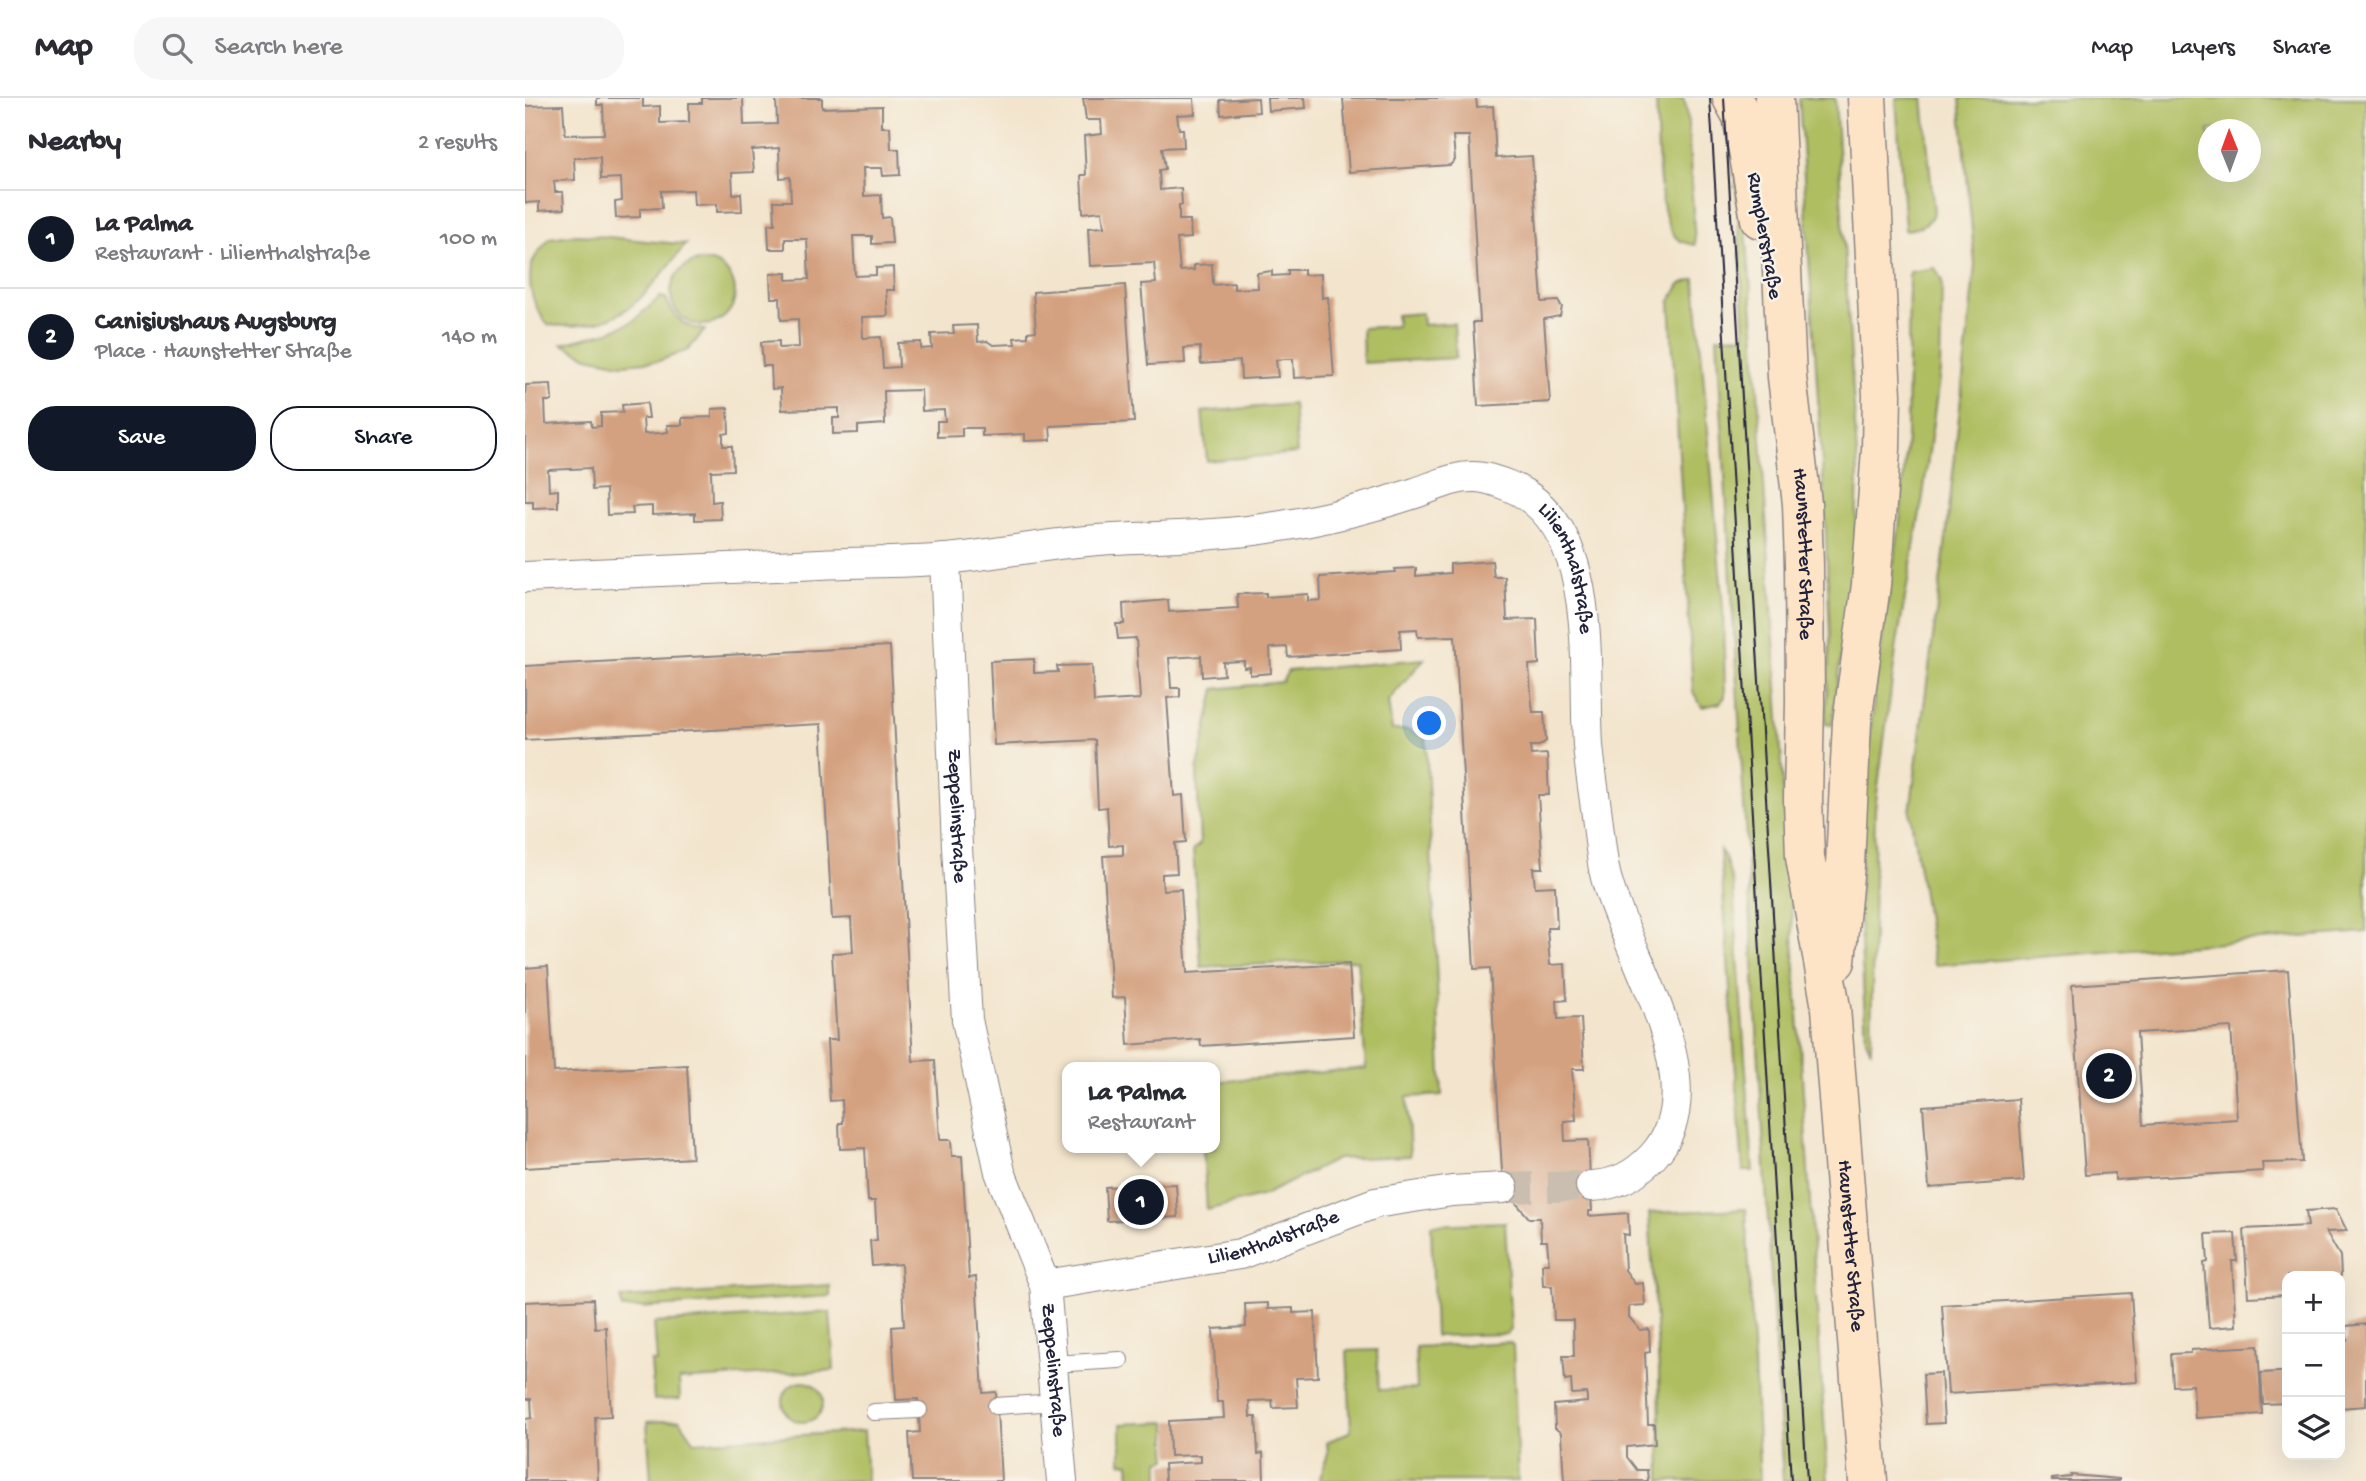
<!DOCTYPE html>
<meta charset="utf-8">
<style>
body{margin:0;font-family:"Gochi Hand",sans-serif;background:#f7f7f7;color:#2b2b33}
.controls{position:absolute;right:21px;bottom:21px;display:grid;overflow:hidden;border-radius:14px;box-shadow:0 7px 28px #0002}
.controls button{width:63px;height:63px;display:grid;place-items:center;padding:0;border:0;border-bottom:2px solid #e1e1e2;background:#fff;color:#2b2b33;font:35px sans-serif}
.compass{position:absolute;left:1673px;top:21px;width:63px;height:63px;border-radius:50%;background:#fff;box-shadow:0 7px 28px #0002;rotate:359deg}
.you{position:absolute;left:905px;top:626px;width:24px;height:24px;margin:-18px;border:5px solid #fff;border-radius:50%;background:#1a73e8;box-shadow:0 0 0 10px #1a73e833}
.badge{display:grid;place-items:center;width:46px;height:46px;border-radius:50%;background:#111827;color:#fff;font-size:23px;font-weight:700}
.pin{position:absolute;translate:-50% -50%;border:4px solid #fff;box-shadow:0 2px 7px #0006}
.popup{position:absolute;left:537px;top:964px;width:158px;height:91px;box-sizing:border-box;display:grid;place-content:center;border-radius:14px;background:#fff;filter:drop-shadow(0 2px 5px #0005);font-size:23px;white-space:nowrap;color:#7c7c81}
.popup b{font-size:26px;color:#2b2b33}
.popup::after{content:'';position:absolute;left:50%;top:100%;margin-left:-14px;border:14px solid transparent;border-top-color:#fff}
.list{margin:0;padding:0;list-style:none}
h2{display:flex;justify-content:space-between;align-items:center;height:91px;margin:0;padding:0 28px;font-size:30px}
h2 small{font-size:23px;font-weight:400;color:#7c7c81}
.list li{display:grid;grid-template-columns:46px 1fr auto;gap:21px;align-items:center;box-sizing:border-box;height:98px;padding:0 28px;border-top:2px solid #e1e1e2}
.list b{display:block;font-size:26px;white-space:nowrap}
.list p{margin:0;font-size:23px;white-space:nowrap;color:#7c7c81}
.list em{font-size:23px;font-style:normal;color:#7c7c81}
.actions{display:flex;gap:14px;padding:21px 28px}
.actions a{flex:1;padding:16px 0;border:2px solid #111827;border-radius:28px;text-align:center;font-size:24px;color:#111827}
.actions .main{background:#111827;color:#fff}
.icon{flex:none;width:38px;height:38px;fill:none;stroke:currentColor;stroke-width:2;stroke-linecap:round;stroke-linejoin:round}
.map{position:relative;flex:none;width:1841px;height:1383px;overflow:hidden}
header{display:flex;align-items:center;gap:42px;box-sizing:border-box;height:98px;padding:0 35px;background:#fff;border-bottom:2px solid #e1e1e2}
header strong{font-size:33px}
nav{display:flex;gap:38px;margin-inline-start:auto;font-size:24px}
.search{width:490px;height:63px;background:#f7f7f7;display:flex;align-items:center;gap:18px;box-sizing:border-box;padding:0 24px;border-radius:28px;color:#7c7c81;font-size:26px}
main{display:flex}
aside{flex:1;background:#fff}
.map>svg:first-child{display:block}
.green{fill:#afbe61;stroke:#68704e;stroke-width:2;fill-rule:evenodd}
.building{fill:#d4a180;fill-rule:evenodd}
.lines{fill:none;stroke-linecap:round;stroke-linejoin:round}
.street-tunnel{stroke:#c9beb0;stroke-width:30;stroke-dasharray:30 15;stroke-linecap:butt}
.lane-casing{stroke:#8a8484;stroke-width:18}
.street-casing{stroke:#8a8484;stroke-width:32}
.secondary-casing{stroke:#8a8484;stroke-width:41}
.lane{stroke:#fff;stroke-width:16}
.street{stroke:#fff;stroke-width:30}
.secondary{stroke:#fee4c6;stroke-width:38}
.tram{stroke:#22223b;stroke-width:2}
.labels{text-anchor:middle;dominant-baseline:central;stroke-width:5;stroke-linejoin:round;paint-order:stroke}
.street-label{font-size:21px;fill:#22223b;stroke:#f7f3e8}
</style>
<header>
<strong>Map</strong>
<div class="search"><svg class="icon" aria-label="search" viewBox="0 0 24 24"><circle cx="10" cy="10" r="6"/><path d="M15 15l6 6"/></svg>Search here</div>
<nav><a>Map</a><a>Layers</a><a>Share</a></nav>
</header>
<main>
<aside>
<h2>Nearby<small>2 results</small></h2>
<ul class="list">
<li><span class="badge">1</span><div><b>La Palma</b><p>Restaurant · Lilienthalstraße</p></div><em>100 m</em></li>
<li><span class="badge">2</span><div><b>Canisiushaus Augsburg</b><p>Place · Haunstetter Straße</p></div><em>140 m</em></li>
</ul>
<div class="actions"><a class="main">Save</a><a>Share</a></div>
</aside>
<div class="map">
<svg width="1841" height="1383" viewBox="0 0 1841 1383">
<rect width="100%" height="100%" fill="#f7f3e8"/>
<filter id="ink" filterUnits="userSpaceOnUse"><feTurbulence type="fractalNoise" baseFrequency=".0143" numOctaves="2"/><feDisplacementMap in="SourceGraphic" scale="14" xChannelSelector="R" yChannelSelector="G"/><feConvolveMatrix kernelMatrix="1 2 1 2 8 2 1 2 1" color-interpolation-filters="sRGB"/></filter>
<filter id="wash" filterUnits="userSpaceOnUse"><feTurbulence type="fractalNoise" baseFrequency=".00686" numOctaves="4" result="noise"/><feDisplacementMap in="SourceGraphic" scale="28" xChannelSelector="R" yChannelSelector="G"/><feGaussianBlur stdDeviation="1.57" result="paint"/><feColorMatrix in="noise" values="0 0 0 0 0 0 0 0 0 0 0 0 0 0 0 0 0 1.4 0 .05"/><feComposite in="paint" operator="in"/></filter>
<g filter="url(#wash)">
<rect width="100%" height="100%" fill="#f3e5cd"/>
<!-- green -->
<g class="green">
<path d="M1131,0H1158L1162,11L1170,147C1165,146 1158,145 1154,142C1130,127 1133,29 1131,0Z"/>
<path d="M1274,0H1310L1333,375L1331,436L1307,627L1300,626L1305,541L1300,412Z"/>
<path d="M1371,0H1398L1409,114C1403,128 1394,130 1380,132Z"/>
<path d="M1435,0H1841V834L1409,867L1385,714L1421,441L1450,167ZM1684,32H1726V74H1684Z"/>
<path d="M1209,44L1218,92L1229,231L1303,1383H1258L1192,239L1220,238Z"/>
<path d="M46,137C85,137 122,145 161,146C118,200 98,234 23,227C9,210 0,186 8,163C12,155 19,147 25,140Z"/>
<circle cx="178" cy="195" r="32"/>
<path d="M1410,170L1417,183L1415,273L1398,398L1372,545L1350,711L1346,953L1341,941L1334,807L1339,692L1351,582L1375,423L1382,339L1384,174Z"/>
<path d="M1170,181L1198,509L1200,599L1195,605L1177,609L1168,594L1145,204L1155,186Z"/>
<path d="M135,199L141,200C148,218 159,231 180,232L163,252L134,263L97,266L63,259L37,246L83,234L107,224Z"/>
<path d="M897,215L898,227L929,225L931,260L838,265L837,230L872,228L871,217Z"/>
<path d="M768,306L772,355L682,363L677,314Z"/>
<path d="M899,561L863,603L867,632H883L901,640L917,997L882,999L885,1058L812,1061L739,1097L682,1112L678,1050H690V984L841,970L832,862L676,869L668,752L675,746L672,673L690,591L757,584L763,573Z"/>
<path d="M1195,752L1200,759L1208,787L1228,1073H1218Z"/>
<path d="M1221,1111L1235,1383H1136L1134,1273L1124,1115Z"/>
<path d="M980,1124L986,1232L981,1236L910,1238L906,1127Z"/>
<path d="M305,1187V1198L97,1211L96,1200Z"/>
<path d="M305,1214L309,1272L154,1282L155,1301L129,1302L126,1264H132L129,1225Z"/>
<path d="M984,1244L988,1247L993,1383H794L803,1355L802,1344L826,1333L822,1253L852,1252L854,1292L892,1291L890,1249Z"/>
<circle cx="278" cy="1304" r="20"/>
<path d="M155,1322L170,1344L339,1333L342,1383H126L122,1324Z"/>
<path d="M642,1324V1361L635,1363V1383H605L604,1365L596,1364V1326Z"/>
</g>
<g id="blocks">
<!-- building -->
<g class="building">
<path d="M72,0H118V9L135,8V25L164,24V5H177V0H218L219,27L252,26L251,0H297V10L357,8V29H365L366,51H374L375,77L358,78L357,70H338L339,98L356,97L357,120L365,119L367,145L347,146V138H328L330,178L351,177V170L368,169L369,192H361L363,218L337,219L338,240L356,239L358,270L374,269L373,245L396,244V251L407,250L406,236L429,235L428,228L452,227L453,244L462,243L468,247L490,246L489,240L503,239V234L511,233L508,194L600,187L609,324L525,328L526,342L500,343V336L457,338V330H437V338L412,339V323H420L419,312L397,313L396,292L359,293L360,326L333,328V335L308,336V320H314V310L257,312L256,290L247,291L246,268H238L236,244L254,243V250L274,249L273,221L256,222L255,200H246L245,176L262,175V182L284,181L282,141H260V151H244L243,126H250L249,103H266L265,79L255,80L254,50L227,52L229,74L207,75L208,96L216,95L217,113L192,114V106L169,107L168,92L136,93L137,110L115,111V119L91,120L90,104L97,103L96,80L76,81L75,59L49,60L50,82L29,83L30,94H38L39,111L14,113V104L0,105V8L38,7L40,37L79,36L78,7H72Z"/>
<path d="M558,0H669L670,16L652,17L654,31H658L659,49L637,50L640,71L634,72L635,92L656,90L657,107H654V122H665L666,140L652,141L655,173L669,172V167L687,166L688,187L709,185V191L733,190L732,175L747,173V178L763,177V172H779V177L796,176L797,200L803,199L809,278L769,280L768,261H760L751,262L753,279L716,281L715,263L676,266L675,249L659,250L660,265L623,267L616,186L631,185L629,165L565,168L563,130L579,129L577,113L558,115L556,77H561L559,38L577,36L576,22H561Z"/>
<path d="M733,0L734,14L696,17L695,2Z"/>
<path d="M742,0H780L781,10L743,13Z"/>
<path d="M818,0H951L952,9L968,8L971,60L1007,58L1017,204L1033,203L1037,209L1035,218L1019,221L1025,304L953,308L948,224H955L944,38H928L930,62L925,67L824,74Z"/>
<path d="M26,286L27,303H20L21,326L66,323L67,329L76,328V315L98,314L97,307L122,305L124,320H118L119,336L136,335L143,334L142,327H157V320L187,319V311L203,310L204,335L198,336V348H207L208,372L186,373L187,404L195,403L196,421L170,422V415L127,417V408L107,409L108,416L82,417L81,391L67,392L66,370L23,372L24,393L33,392V409L8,410V403H0V295L1,287Z"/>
<path d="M967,463L969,479H980L982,522L1012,521L1014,566L1004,567L1006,596L1008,614H1019L1021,643L1014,648H1005L1006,657L1022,656L1024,697H1013L1018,770H1008L1010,789L1030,788L1032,830H1022L1025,867L1040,866L1042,902L1032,903L1033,921L1056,920L1059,971H1047L1051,1022L1039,1023L1040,1043L1063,1042L1067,1113H1064V1118L1103,1115L1104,1137L1098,1136L1100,1172L1110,1186L1118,1185L1120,1207L1104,1208V1219L1115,1232L1124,1231L1125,1254L1120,1255L1123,1326H1129L1130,1346L1102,1349V1359L1112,1372H1122L1123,1383H1039L1036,1335L1030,1330L1029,1307L1062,1304V1299L1061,1295L1047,1296L1046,1281L1040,1282L1038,1258H1049L1048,1222H1029L1027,1188H1018L1017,1166H1024L1022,1143H1016L1015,1120H1004L978,1090L965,870L949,871L930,538L893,539L892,531L875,532L876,551L763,559L762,549L745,550L746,575L725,577V569L719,570V563L698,564L699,577L677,579L676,558L644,560L646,590H655V599L642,600L649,698L658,697L661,744L650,745L652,775L637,776V783L638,792L656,791L662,875L824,866L829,938L676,948L675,941L603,947L600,899L587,900L578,758L598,757V747L584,748L582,709L573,710L570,642L469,647L465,563L509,561V575L533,574L532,568L567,567L569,604L615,601L611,540L593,541L591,526H599L598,506L643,502L644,514L713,510L712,496L741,495V499L783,496V503L796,502L795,479L871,474L870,471L891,470V478L925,475V466Z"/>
<path d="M365,548L388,963L410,962L415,1042H426L427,1058H437L444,1180L451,1179L458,1295L471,1294L476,1383H387L384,1335L395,1334L393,1301L371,1302L367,1229L379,1228L376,1166L347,1168L345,1143L352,1142L350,1103H343L340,1050L315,1051L314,1025H318L317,1002L305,1003L302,942H312L307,855L328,854L326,820L307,821L296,626L0,642V568Z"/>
<path d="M23,868L29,974L162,967L167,1060L0,1070V870Z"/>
<path d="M1763,872L1777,1064L1737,1065L1738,1073L1590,1082V1075L1560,1077L1547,887ZM1706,929L1712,1021L1618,1027L1612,935Z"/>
<path d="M1493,1001L1499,1083L1404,1090L1398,1008Z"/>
<path d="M651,1086L653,1119L582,1123L580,1089Z"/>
<path d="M1811,1111L1822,1133L1801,1134L1815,1158L1816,1178H1762V1197L1723,1199L1719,1131L1783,1128L1781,1113Z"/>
<path d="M1710,1135L1712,1163H1707L1711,1228L1684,1230L1679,1165L1683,1164L1681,1136Z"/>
<path d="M1606,1195L1612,1284L1423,1296L1417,1207Z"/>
<path d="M68,1201L70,1230L81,1229L86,1318L70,1319L73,1383H0V1321L7,1320L6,1301H0V1204Z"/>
<path d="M743,1205V1211L768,1210V1215L790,1214L793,1279L771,1280L773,1309L748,1310L747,1302L724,1303L725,1319H731L733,1356L738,1355L739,1383H640L639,1366L676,1364V1357L645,1358L644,1323L699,1320L698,1304H692L688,1231L721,1229L720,1206Z"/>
<path d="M1841,1226V1308L1815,1310V1243L1822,1242L1821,1228Z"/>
<path d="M1733,1248L1737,1316L1670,1320L1668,1287L1648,1288L1646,1256L1666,1255V1252Z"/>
<path d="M1754,1274H1762V1305L1738,1306L1736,1275Z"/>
<path d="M1416,1275L1419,1325L1401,1326L1398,1276Z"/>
<path d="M1546,1377L1594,1381V1383H1527V1381L1546,1379Z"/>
</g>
</g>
</g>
<g filter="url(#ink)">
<use href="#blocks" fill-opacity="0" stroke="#8a8484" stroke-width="2"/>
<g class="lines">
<!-- street-tunnel -->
<path class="street-tunnel" d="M978,1090L1066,1088"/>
<defs>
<g id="lane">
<path d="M527,1266L595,1262"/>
<path d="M471,1308L531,1304"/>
<path d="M349,1314L394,1312"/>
</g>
<g id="street">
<path id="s1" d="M420,461L432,749L442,922L475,1074L520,1187L537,1383"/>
<path id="s2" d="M0,479C98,475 197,470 295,466C337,464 379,465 421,461C471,456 521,446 572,442C631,438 691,439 750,429C798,422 844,410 890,395C909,389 929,378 950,379C961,379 974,384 984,388C1076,426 1058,566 1063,647C1065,671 1069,694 1072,718C1074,735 1076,754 1079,771C1095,849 1195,985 1128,1058C1110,1077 1092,1087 1066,1088"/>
<path id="s3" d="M520,1187L715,1156L850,1105L927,1093L978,1090"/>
</g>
<g id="secondary">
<path d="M1207,0L1217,18L1235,121"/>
<path id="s4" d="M1249,0L1262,279L1277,406L1279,467L1280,604L1278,701L1280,759L1306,910L1343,1383"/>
<path d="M1311,863L1320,767L1327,624L1346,487L1356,351L1357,297L1342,0"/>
</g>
</defs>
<!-- lane casing -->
<use href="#lane" class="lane-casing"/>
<!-- street casing -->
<use href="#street" class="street-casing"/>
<!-- secondary casing -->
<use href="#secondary" class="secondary-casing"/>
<!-- lane -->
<use href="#lane" class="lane"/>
<!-- street -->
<use href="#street" class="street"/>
<!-- secondary -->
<use href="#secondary" class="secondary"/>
<!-- tram -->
<g class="tram">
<path d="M1185,0L1266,1383"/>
<path d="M1199,0L1282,1383"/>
</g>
</g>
</g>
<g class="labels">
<!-- street labels -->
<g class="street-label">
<text transform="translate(1238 138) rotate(80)">Rumplerstraße</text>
<text stroke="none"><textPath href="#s4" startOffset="457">Haunstetter Straße</textPath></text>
<text stroke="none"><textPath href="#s2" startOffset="1101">Lilienthalstraße</textPath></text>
<text stroke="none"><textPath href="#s1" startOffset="257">Zeppelinstraße</textPath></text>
<text stroke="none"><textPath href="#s3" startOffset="234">Lilienthalstraße</textPath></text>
<text stroke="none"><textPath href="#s4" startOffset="1152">Haunstetter Straße</textPath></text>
<text stroke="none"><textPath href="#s1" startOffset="824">Zeppelinstraße</textPath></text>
</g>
</g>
</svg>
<div class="controls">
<button>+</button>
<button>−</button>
<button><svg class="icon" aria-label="layers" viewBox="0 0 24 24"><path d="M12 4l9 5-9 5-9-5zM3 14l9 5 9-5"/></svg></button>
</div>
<svg class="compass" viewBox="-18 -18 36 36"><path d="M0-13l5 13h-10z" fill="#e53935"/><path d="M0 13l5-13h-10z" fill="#7c7c81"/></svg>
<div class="you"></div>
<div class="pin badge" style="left:616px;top:1104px">1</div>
<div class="popup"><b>La Palma</b>Restaurant</div>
<div class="pin badge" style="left:1584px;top:978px">2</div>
</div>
</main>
